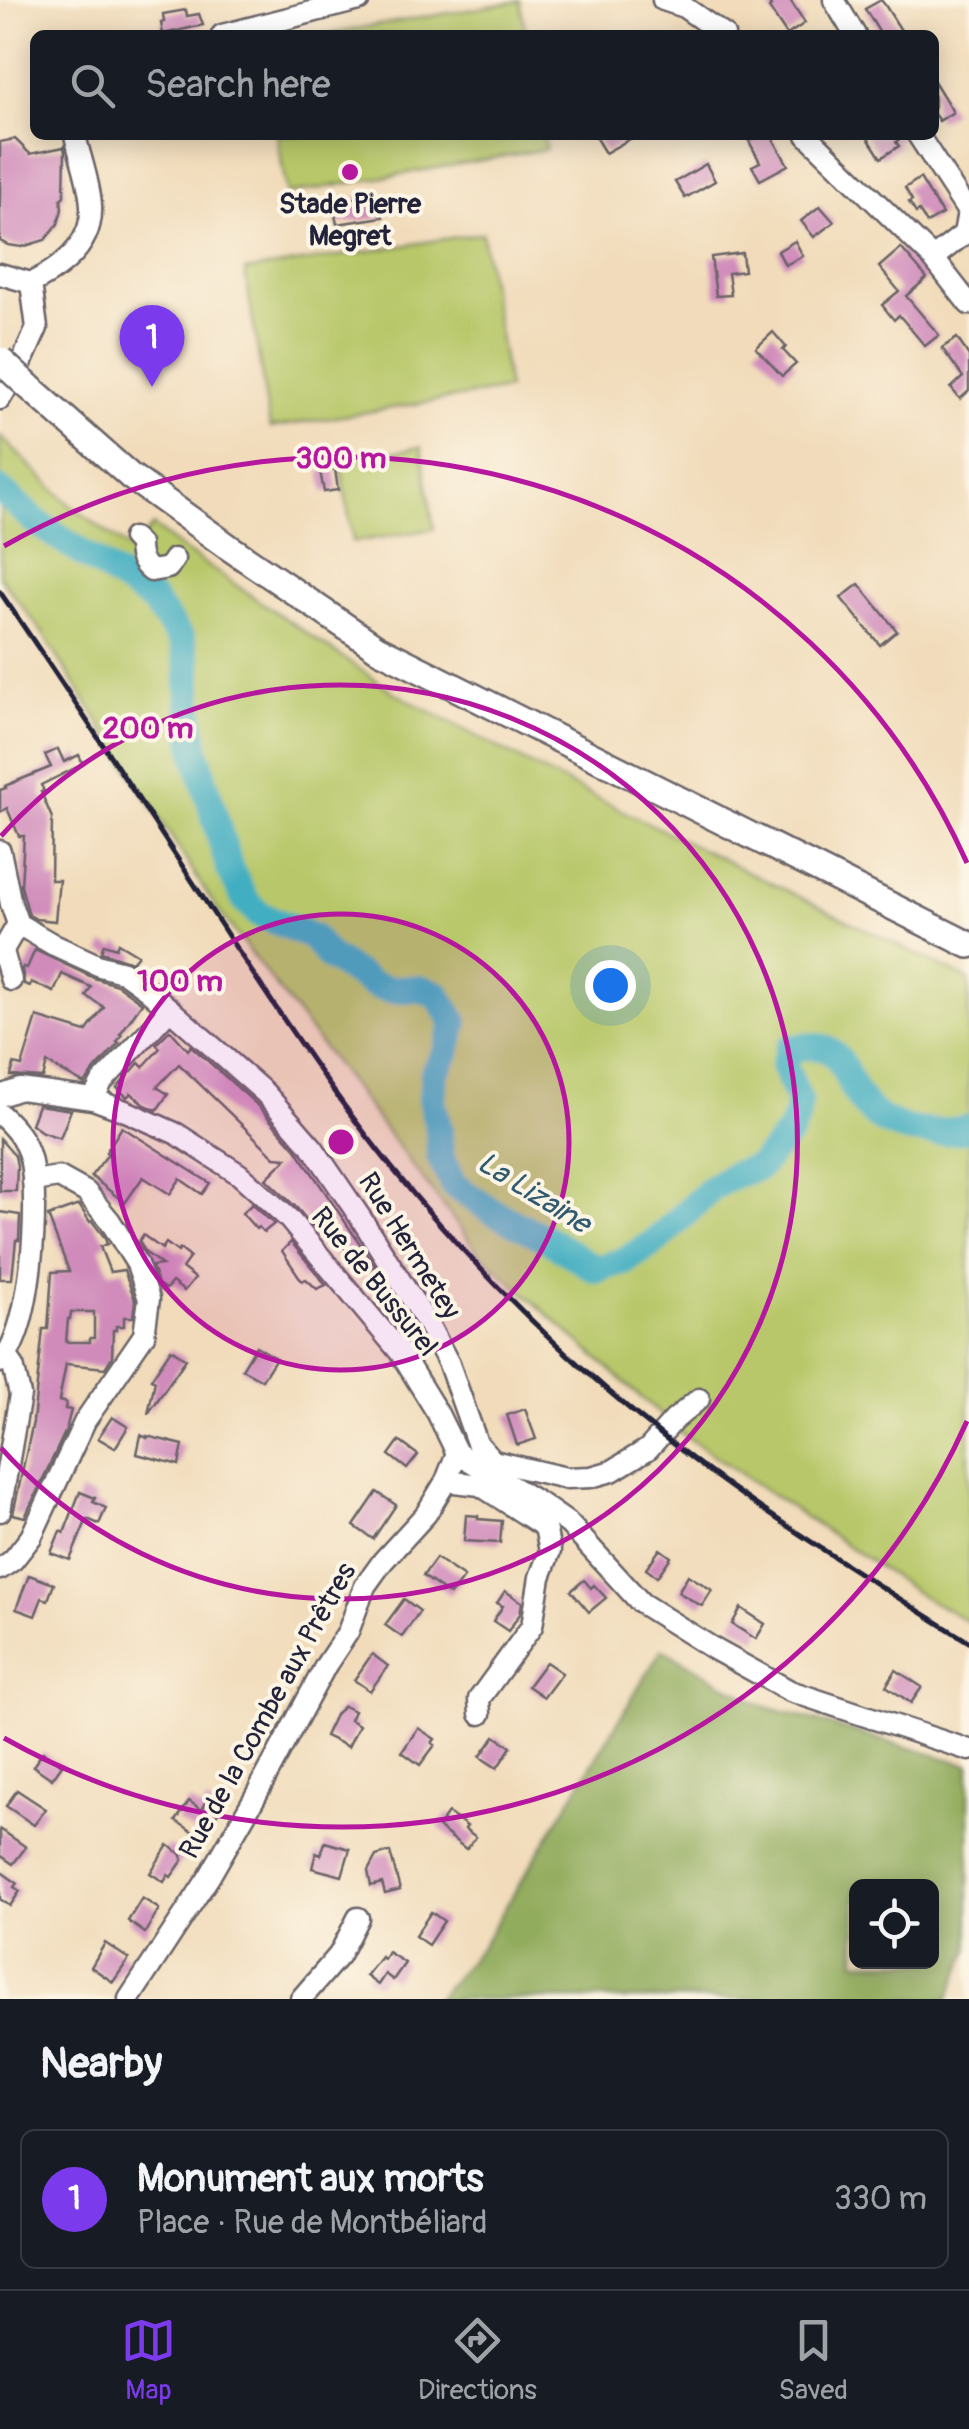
<!DOCTYPE html>
<meta charset="utf-8">
<style>
body{margin:0;font-family:Pangolin,sans-serif;background:#20242c;color:#f1f3f6}
.controls{position:absolute;right:30px;bottom:30px;display:grid;overflow:hidden;border-radius:15px;box-shadow:0 5px 25px #0003}
.controls button{width:90px;height:90px;display:grid;place-items:center;padding:0;border:0;border-bottom:2px solid #363941;background:#171b24;color:#f1f3f6;font:50px sans-serif}
.you{position:absolute;left:610px;top:985px;width:35px;height:35px;margin:-25px;border:8px solid #fff;border-radius:50%;background:#1a73e8;box-shadow:0 0 0 15px #1a73e833}
.badge{display:grid;place-items:center;width:65px;height:65px;border-radius:50%;background:#7c3aed;color:#fff;font-size:32px;font-weight:700}
.pin{position:absolute;translate:-50% -82px;filter:drop-shadow(0 2px 5px #0008)}
.pin::after{content:'';position:absolute;top:52px;width:35px;height:30px;background:inherit;clip-path:polygon(0 0,100% 0,50% 100%)}
.list{margin:0;padding:0;list-style:none}
h2{display:flex;justify-content:space-between;align-items:center;height:130px;margin:0;padding:0 40px;font-size:42px}
h2 small{font-size:32px;font-weight:400;color:#9ea1a6}
.list li{display:grid;grid-template-columns:65px 1fr auto;gap:30px;align-items:center;box-sizing:border-box;height:140px;margin:0 20px 20px;padding:0 20px;border:2px solid #363941;border-radius:15px}
.list b{display:block;font-size:38px;white-space:nowrap}
.list p{margin:0;font-size:32px;white-space:nowrap;color:#9ea1a6}
.list em{font-size:32px;font-style:normal;color:#9ea1a6}
.icon{flex:none;width:55px;height:55px;fill:none;stroke:currentColor;stroke-width:2;stroke-linecap:round;stroke-linejoin:round}
.map{position:relative;flex:none;width:969px;height:1999px;overflow:hidden}
.search{position:absolute;background:#171b24;box-shadow:0 5px 25px #0003;left:30px;right:30px;top:30px;height:110px;display:flex;align-items:center;gap:25px;box-sizing:border-box;padding:0 35px;border-radius:15px;color:#9ea1a6;font-size:38px}
.sheet{height:290px;background:#171b24}
nav{display:flex;justify-content:space-around;align-items:center;box-sizing:border-box;height:140px;border-top:2px solid #363941;background:#171b24;font-size:28px;color:#9ea1a6}
nav a{display:grid;justify-items:center;gap:5px}
nav .on{color:#7c3aed}
.map>svg:first-child{display:block}
.green{fill:#b8c769;stroke:#6d7452;stroke-width:2.5}
.forest{fill:#92ac5d;stroke:#5a674c;stroke-width:2.5;fill-rule:evenodd}
.lines{fill:none;stroke-linecap:round;stroke-linejoin:round}
.river{stroke:#43aec1;stroke-width:28}
.building{fill:#d08bbb;fill-rule:evenodd}
.minor-casing{stroke:#6a6367;stroke-width:25}
.major-casing{stroke:#6a6367;stroke-width:30}
.minor{stroke:#fff;stroke-width:20}
.major{stroke:#fff;stroke-width:25}
.rail{stroke:#22223b;stroke-width:5}
.major-bridge-casing{stroke:#6a6367;stroke-width:30;stroke-linecap:butt}
.major-bridge{stroke:#fff;stroke-width:25}
.ring{fill:none;stroke:#b5179e;stroke-width:5}
.poi-dot{fill:#b5179e;stroke:#fcf5e5;stroke-width:4}
.labels{text-anchor:middle;dominant-baseline:central;stroke-width:8;stroke-linejoin:round;paint-order:stroke}
.poi-label{font-size:28px;font-weight:bold;fill:#22223b;stroke:#fcf5e5}
.street-label{font-size:28px;fill:#22223b;stroke:#fcf5e5}
.water-label{font-size:30px;font-style:italic;fill:#2f5a71;stroke:#fcf5e5}
.centre{fill:#b5179e;stroke:#fcf5e5;stroke-width:5}
.ring-label{font-size:30px;text-anchor:middle;font-weight:bold;fill:#b5179e;stroke:#fcf5e5;stroke-width:8;stroke-linejoin:round;paint-order:stroke}
</style>
<div class="map">
<svg width="969" height="1999" viewBox="0 0 969 1999">
<rect width="100%" height="100%" fill="#fcf5e5"/>
<filter id="ink" filterUnits="userSpaceOnUse"><feTurbulence type="fractalNoise" baseFrequency=".01" numOctaves="2"/><feDisplacementMap in="SourceGraphic" scale="20" xChannelSelector="R" yChannelSelector="G"/><feConvolveMatrix kernelMatrix="1 2 1 2 8 2 1 2 1" color-interpolation-filters="sRGB"/></filter>
<filter id="wash" filterUnits="userSpaceOnUse"><feTurbulence type="fractalNoise" baseFrequency=".0048" numOctaves="4" result="noise"/><feDisplacementMap in="SourceGraphic" scale="40" xChannelSelector="R" yChannelSelector="G"/><feGaussianBlur stdDeviation="2.25" result="paint"/><feColorMatrix in="noise" values="0 0 0 0 0 0 0 0 0 0 0 0 0 0 0 0 0 1.4 0 .05"/><feComposite in="paint" operator="in"/></filter>
<g filter="url(#wash)">
<rect width="100%" height="100%" fill="#f1dbba"/>
<!-- green -->
<g class="green">
<path d="M520,1L526,35H320Z"/>
<path d="M277,135H543L546,149L287,194Z"/>
<path d="M482,233L508,389L270,428L245,271Z"/>
<path d="M0,436L70,505L131,550L153,526L181,548L395,693L544,772L969,980V1622L917,1593L681,1433L479,1253L215,906L42,632L0,577Z"/>
<path d="M421,447L434,529L353,542L340,461Z"/>
</g>
<!-- forest -->
<path class="forest" d="M662,1649L763,1706L969,1765V1949L948,1999H436L482,1946ZM856,1886H932V1962H856Z"/>
<g class="lines">
<!-- river -->
<path class="river" d="M0,490L35,521L153,601L182,641L188,665L191,722L197,756L230,870L246,901L259,914L312,937L329,957L373,985L388,989H422L437,994L455,1023L446,1053L434,1073L432,1101L439,1131L440,1156L453,1185L490,1210L549,1240L596,1269L624,1261L655,1242L713,1187L733,1175L759,1167L790,1132L796,1118L799,1101L784,1066L789,1049C804,1046 821,1043 834,1054C842,1061 851,1085 857,1095C880,1133 929,1137 969,1128"/>
</g>
<g id="blocks">
<!-- building -->
<g class="building">
<path d="M767,0H790L805,23L787,35L769,8L771,6Z"/>
<path d="M881,0L885,5L904,35H881L865,9Z"/>
<path d="M186,10L187,16L199,14L203,25L163,34L161,23L164,22L163,14Z"/>
<path d="M934,81L953,112L939,121L934,114Z"/>
<path d="M594,135H637L605,153Z"/>
<path d="M761,135H771L788,165L760,180L752,166L760,162L749,141Z"/>
<path d="M866,135H903L896,142L899,146L881,158Z"/>
<path d="M15,139L30,154L64,147L65,152L64,196L61,199L62,209L58,224L45,240L22,247L8,245L0,241V142Z"/>
<path d="M706,164L715,181L685,198L675,182Z"/>
<path d="M920,178L942,214L927,223L919,211L916,213L909,202L912,200L905,188Z"/>
<path d="M379,194L383,217L337,224L332,202Z"/>
<path d="M820,206L834,222L814,237L801,221Z"/>
<path d="M795,241L803,256L785,265L778,251Z"/>
<path d="M901,248L927,278L906,296L939,335L925,346L899,315L894,320L882,305L899,291L879,267Z"/>
<path d="M742,253L744,271L728,273L731,295L716,296L711,257Z"/>
<path d="M773,332L786,347L783,350L796,364L782,376L756,348Z"/>
<path d="M957,338L969,356V391L960,399L951,388L963,377L942,348Z"/>
<path d="M335,469L338,490L324,492L320,471Z"/>
<path d="M859,584L897,631L880,645L841,598Z"/>
<path d="M58,749L64,762L79,755L83,764L41,785L44,791L41,792L52,818L51,880H59L55,921L36,919L29,915L21,886L24,836H19L7,808L0,812V790L6,788L5,786L51,767L45,755Z"/>
<path d="M118,943L138,955L132,962L101,952L104,944L116,948Z"/>
<path d="M35,950L94,978L117,985L142,1003L120,1034L122,1035L117,1042L119,1043L92,1073L85,1084L47,1063L43,1078L11,1076L14,1064L22,1066L37,1017L86,1032L104,1007L86,996L91,987L62,974L54,992L31,982L30,986L24,984L22,969L23,967L27,968Z"/>
<path d="M170,1030L188,1050L191,1046L255,1103L296,1149L375,1266L369,1269L359,1251L349,1256L326,1211L312,1226L297,1208L266,1179L287,1158L275,1157L179,1064L157,1087L168,1094L157,1110L145,1105L131,1093L127,1097L117,1088L139,1063L143,1067L160,1048L156,1044Z"/>
<path d="M38,1105L71,1110L60,1138L42,1132L31,1124Z"/>
<path d="M122,1127L210,1183L202,1194L180,1179L170,1194L143,1177L125,1203L91,1176L108,1154L106,1152Z"/>
<path d="M0,1139L15,1156L17,1166L16,1191H0Z"/>
<path d="M252,1204L274,1224L264,1232L258,1227L256,1229L242,1213Z"/>
<path d="M79,1205L90,1222L92,1221L105,1238L107,1244L100,1247L110,1272L124,1270L135,1300L133,1317H124V1326H116V1330H113L112,1357L105,1368L66,1364L59,1401L66,1403L65,1409L71,1410L66,1430L25,1517L13,1514L33,1422L43,1329H48L52,1272L69,1271L48,1216ZM71,1312H94V1338H90V1342H66L68,1319H70Z"/>
<path d="M0,1212L20,1215L19,1240H16L12,1279H0Z"/>
<path d="M143,1235L162,1249L166,1243L178,1252L180,1249L190,1257L182,1268L195,1278L184,1291L172,1282L166,1289L158,1284L152,1266L162,1265L146,1253L139,1241Z"/>
<path d="M291,1242L326,1285L317,1289L306,1279L302,1281L282,1251Z"/>
<path d="M256,1346L276,1358L262,1380L242,1369Z"/>
<path d="M171,1349L186,1359L148,1414L155,1381L151,1379Z"/>
<path d="M525,1409L536,1439L517,1445L507,1415Z"/>
<path d="M112,1417L128,1427L115,1448L98,1438Z"/>
<path d="M141,1435L147,1438V1436L183,1445L179,1465L137,1454Z"/>
<path d="M399,1441L418,1455L407,1469L389,1455Z"/>
<path d="M80,1492L95,1498L93,1502L106,1508L99,1524L87,1519L70,1560L51,1553L60,1531L64,1533Z"/>
<path d="M377,1492L396,1505L373,1539L354,1526Z"/>
<path d="M466,1515L478,1516V1519L502,1521L500,1543L464,1541Z"/>
<path d="M660,1549L671,1557L657,1577L646,1569Z"/>
<path d="M436,1558L464,1577L450,1595L423,1576Z"/>
<path d="M29,1575L54,1584L48,1600L42,1598L35,1616L16,1609Z"/>
<path d="M688,1575L712,1590L702,1606L678,1592Z"/>
<path d="M584,1580L591,1588L594,1585L606,1598L589,1612L571,1591Z"/>
<path d="M505,1591L522,1602L520,1614L508,1631L493,1621L503,1606L497,1603Z"/>
<path d="M404,1599L420,1611L402,1637L385,1625Z"/>
<path d="M741,1608L765,1624L756,1639L732,1624Z"/>
<path d="M372,1654L388,1666L370,1691L354,1680Z"/>
<path d="M546,1662L562,1673L544,1697L528,1686Z"/>
<path d="M896,1670L922,1687L911,1703L886,1686Z"/>
<path d="M344,1706L354,1711L350,1720L359,1725L348,1747L325,1736L336,1713Z"/>
<path d="M418,1728L435,1739L432,1743L435,1745L420,1765L402,1752Z"/>
<path d="M495,1736L511,1747L497,1768L480,1757Z"/>
<path d="M43,1752L62,1765L52,1779L33,1766Z"/>
<path d="M17,1790L46,1809L34,1825L6,1806Z"/>
<path d="M189,1801L202,1810L206,1802L219,1811L201,1837L176,1821Z"/>
<path d="M448,1813L467,1826L465,1829L476,1837L466,1849L438,1827Z"/>
<path d="M0,1829L26,1847L13,1864L0,1855Z"/>
<path d="M325,1842L350,1849L342,1876L312,1868L316,1853L321,1855Z"/>
<path d="M168,1845L182,1855L183,1860L171,1877L168,1875L164,1882L150,1873Z"/>
<path d="M390,1852L400,1890L385,1894L382,1883L371,1886L368,1871L376,1856Z"/>
<path d="M0,1871L17,1883L14,1887L20,1891L10,1906L0,1899Z"/>
<path d="M142,1898L159,1909L145,1933L128,1921Z"/>
<path d="M431,1912L444,1921L428,1945L415,1936Z"/>
<path d="M105,1943L129,1959L113,1982L91,1967Z"/>
<path d="M388,1952L405,1963L393,1980L385,1974L378,1985L366,1976L381,1957L384,1959Z"/>
</g>
</g>
</g>
<g filter="url(#ink)">
<use href="#blocks" fill-opacity="0" stroke="#6a6367" stroke-width="2.5"/>
<g class="lines">
<defs>
<g id="minor">
<path d="M663,0L684,7L724,35"/>
<path d="M834,0L855,35"/>
<path d="M222,35L359,0"/>
<path d="M807,135L933,258L969,304"/>
<path d="M918,135L968,212L964,234L933,258"/>
<path d="M0,274L31,283"/>
<path d="M31,283C62,268 93,244 91,206C90,183 80,158 75,135"/>
<path d="M0,399L21,364L37,328L31,283"/>
<path d="M133,538L139,544C139,556 141,563 151,571L168,568L174,559"/>
<path d="M0,851L11,904L18,924L54,945L100,966L123,972L148,990L265,1093L313,1148L362,1220L429,1326L449,1364L477,1443L493,1461L566,1478L591,1477L612,1471L648,1449L674,1420L699,1399"/>
<path d="M3,951L11,980"/>
<path d="M0,955L18,924"/>
<path d="M0,1096L20,1089L93,1099L128,1112L177,1134L239,1174L288,1218L400,1352L438,1414L457,1453L539,1503L569,1524L641,1603L714,1649L790,1691L969,1750"/>
<path d="M93,1099L102,1082L170,1009"/>
<path d="M0,1114C14,1127 25,1139 30,1158C40,1199 32,1334 0,1362"/>
<path d="M446,1481L480,1485L545,1527L550,1551L540,1577L532,1626L479,1699L480,1714"/>
<path d="M0,1511L20,1395L13,1365L7,1356"/>
<path d="M0,1569L13,1560L31,1537L85,1421L144,1335L149,1299L137,1264L110,1221L86,1192L59,1177L33,1181"/>
<path d="M129,1999L209,1877L255,1797L326,1665L348,1632L365,1586L383,1561L426,1514L446,1481L457,1453"/>
<path d="M301,1999L339,1955L358,1918"/>
</g>
<path id="major" d="M28,386L130,476L227,546L377,648L969,945"/>
</defs>
<!-- minor casing -->
<use href="#minor" class="minor-casing"/>
<!-- major casing -->
<use href="#major" class="major-casing"/>
<!-- minor -->
<use href="#minor" class="minor"/>
<!-- major -->
<use href="#major" class="major"/>
<!-- rail -->
<path class="rail" d="M0,592C74,699 145,809 217,919C283,1019 349,1121 429,1212C518,1314 619,1407 729,1486C807,1541 888,1592 969,1642"/>
<defs>
<path id="major-bridge" d="M0,360L28,386"/>
</defs>
<!-- major-bridge casing -->
<use href="#major-bridge" class="major-bridge-casing"/>
<!-- major-bridge -->
<use href="#major-bridge" class="major-bridge"/>
</g>
</g>
<!-- distance rings -->
<circle cx="341" cy="1142" r="228" fill="#b5179e" fill-opacity=".12"/>
<g class="ring">
<circle cx="341" cy="1142" r="228"/>
<path d="M1 836A457 457 0 1 1 1 1448"/>
<path d="M967 1421A685 685 0 0 1 4 1738M4 546A685 685 0 0 1 967 863"/>
</g>
<!-- markers -->
<circle class="poi-dot" cx="350" cy="172" r="10"/>
<g class="labels">
<!-- poi labels -->
<g class="poi-label">
<text x="350" y="204">Stade Pierre<tspan x="350" dy="32">Megret</tspan></text>
</g>
<!-- street labels -->
<g class="street-label">
<text transform="translate(409 1246) rotate(58)">Rue Hermetey</text>
<text transform="translate(374 1282) rotate(51)">Rue de Bussurel</text>
<text transform="translate(268 1711) rotate(-61)">Rue de la Combe aux Prêtres</text>
</g>
<!-- water labels -->
<g class="water-label">
<text transform="translate(534 1193) rotate(32)">La Lizaine</text>
</g>
</g>
<circle cx="341" cy="1142" r="15" class="centre"/>
<g class="ring-label">
<text x="341" y="468">300 m</text>
<text x="148" y="738">200 m</text>
<text x="180" y="991">100 m</text>
</g>
</svg>
<div class="controls">
<button><svg class="icon" aria-label="locate" viewBox="0 0 24 24"><circle cx="12" cy="12" r="6"/><path d="M12 2v4M12 18v4M2 12h4M18 12h4"/></svg></button>
</div>
<div class="you"></div>
<div class="pin badge" style="left:152px;top:387px">1</div>
<div class="search"><svg class="icon" aria-label="search" viewBox="0 0 24 24"><circle cx="10" cy="10" r="6"/><path d="M15 15l6 6"/></svg>Search here</div>
</div>
<section class="sheet">
<h2>Nearby<small></small></h2>
<ul class="list">
<li><span class="badge">1</span><div><b>Monument aux morts</b><p>Place · Rue de Montbéliard</p></div><em>330 m</em></li>
</ul>
</section>
<nav>
<a class="on"><svg class="icon" aria-label="map" viewBox="0 0 24 24"><path d="M3 6l6-2 6 2 6-2v14l-6 2-6-2-6 2zM9 4v14M15 6v14"/></svg>Map</a>
<a><svg class="icon" aria-label="directions" viewBox="0 0 24 24"><path d="M12 3l9 9-9 9-9-9zM9 14v-3h6M13 9l2 2-2 2"/></svg>Directions</a>
<a><svg class="icon" aria-label="saved" viewBox="0 0 24 24"><path d="M7 4h10v16l-5-4-5 4z"/></svg>Saved</a>
</nav>
